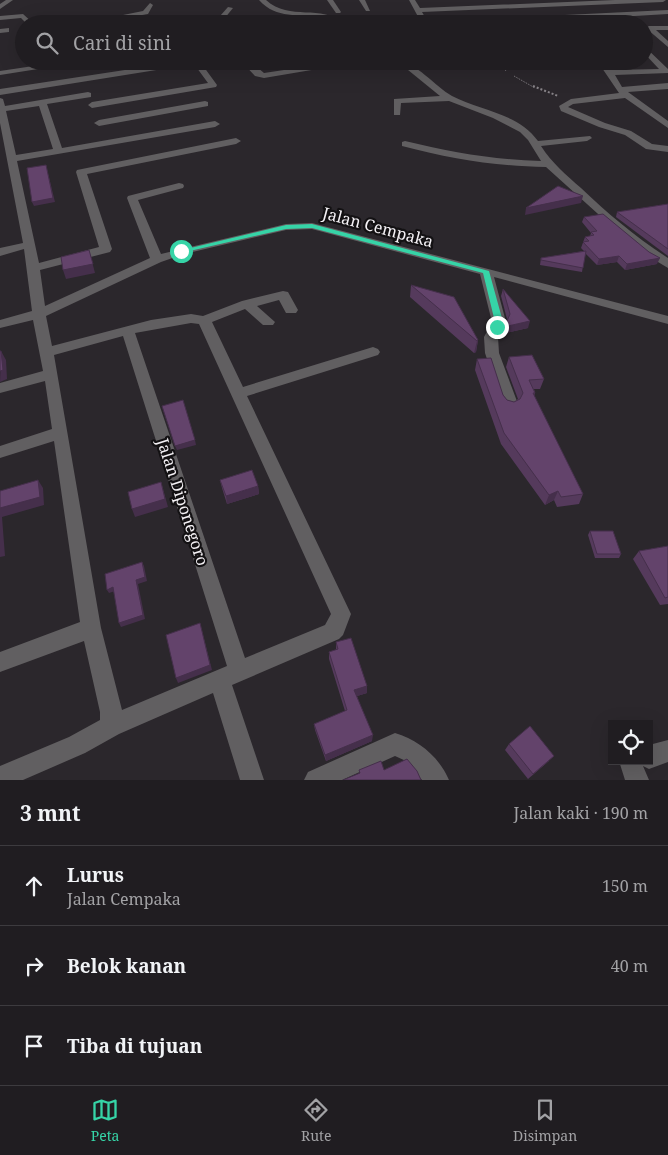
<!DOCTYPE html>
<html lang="id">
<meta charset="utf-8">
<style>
body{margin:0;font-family:"Noto Serif",serif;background:#28262a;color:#f1f3f6}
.controls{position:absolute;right:15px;bottom:15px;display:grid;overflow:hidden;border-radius:0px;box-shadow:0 5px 20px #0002}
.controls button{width:45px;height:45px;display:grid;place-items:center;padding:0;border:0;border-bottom:1px solid #3d3b3f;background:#201d21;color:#f1f3f6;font:25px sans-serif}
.stop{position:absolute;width:15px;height:15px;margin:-11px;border:4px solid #36d4a7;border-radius:50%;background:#fff}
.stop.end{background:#36d4a7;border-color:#fff;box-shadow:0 1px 5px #0008}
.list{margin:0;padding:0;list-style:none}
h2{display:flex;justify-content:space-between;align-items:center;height:65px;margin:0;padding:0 20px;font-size:21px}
h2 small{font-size:16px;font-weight:400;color:#a2a2a5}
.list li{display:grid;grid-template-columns:32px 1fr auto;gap:15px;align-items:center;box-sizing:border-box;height:80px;padding:0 20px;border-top:1px solid #3d3b3f}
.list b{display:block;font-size:19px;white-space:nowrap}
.list p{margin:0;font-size:16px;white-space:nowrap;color:#a2a2a5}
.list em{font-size:16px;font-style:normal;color:#a2a2a5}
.icon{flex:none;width:28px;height:28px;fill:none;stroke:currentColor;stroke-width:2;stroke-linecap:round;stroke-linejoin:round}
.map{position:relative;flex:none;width:668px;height:780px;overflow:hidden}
.search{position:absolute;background:#201d21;box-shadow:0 5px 20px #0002;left:15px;right:15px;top:15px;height:55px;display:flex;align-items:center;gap:12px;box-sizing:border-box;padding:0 18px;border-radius:28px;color:#a2a2a5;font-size:19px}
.sheet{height:305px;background:#201d21}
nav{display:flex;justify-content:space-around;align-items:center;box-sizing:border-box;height:70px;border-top:1px solid #3d3b3f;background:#201d21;font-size:14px;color:#a2a2a5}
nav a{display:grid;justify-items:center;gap:2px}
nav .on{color:#36d4a7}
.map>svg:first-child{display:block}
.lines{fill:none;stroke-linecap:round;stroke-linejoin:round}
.path-far1{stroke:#878388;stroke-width:1;stroke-dasharray:1 1;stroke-linecap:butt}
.path{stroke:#878388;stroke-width:2;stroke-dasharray:2 2;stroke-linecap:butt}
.street{fill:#615f61;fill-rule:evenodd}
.wall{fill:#553a5c}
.shaded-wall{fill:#452f4b}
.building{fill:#63436b;stroke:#452f4b}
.route{fill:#36d4a7}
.labels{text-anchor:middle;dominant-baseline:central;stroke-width:4.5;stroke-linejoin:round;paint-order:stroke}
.street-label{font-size:16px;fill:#f4f1f5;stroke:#131113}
</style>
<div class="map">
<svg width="668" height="780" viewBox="0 0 668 780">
<rect width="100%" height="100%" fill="#2b272c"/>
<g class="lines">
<!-- path-far1 -->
<g class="path-far1">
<path d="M490,61L502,66L506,71"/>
<path d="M514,76L535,88"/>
</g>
<!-- path -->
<path class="path" d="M533,86L558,96"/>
<!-- street -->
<g class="street">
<path d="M6,0H13L0,9V4Z"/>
<path d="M259,0H266C290,22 321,3 344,24C335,24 331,19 322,17C298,13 277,20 259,0Z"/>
<path d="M327,0H333L341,12L340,13H336Z"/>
<path d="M359,0H365L370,11H366Z"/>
<path d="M409,0H415L420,8L615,0H666L663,2L422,12L429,24H422Z"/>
<path d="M150,3L153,5L148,14L114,20V24H107L108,18L143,11Z"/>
<path d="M228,7L233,8L220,24H213Z"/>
<path d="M668,10V14L498,24V20L501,18Z"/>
<path d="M23,14L34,24H27L21,18L0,20V16Z"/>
<path d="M68,16L70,17L73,24H66L65,18Z"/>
<path d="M473,18L475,19L477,24H470V20Z"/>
<path d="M649,26H668V30H656L668,41V47L647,29L645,28Z"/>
<path d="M9,28V32L0,33V29Z"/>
<path d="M644,46L668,69V73L615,75L622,87L668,83V89L628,92L668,121V128L625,98L573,104L568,107L605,123L631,131L652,144L668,146V152L646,149L625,135L599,127L561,111L559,106L571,99L619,93L602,68L603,66H609L612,70L659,69L644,53Z"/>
<path d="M67,61H89L0,75V71Z"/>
<path d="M184,61H205L201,63L217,85L216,87L92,108L88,105L92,102L208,83L194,64L0,95V89Z"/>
<path d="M241,61H250L264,73L344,61H365L264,78L255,76Z"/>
<path d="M397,61C415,61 436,87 452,96C481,111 518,113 538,141L590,136L592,138L587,141L541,146C552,163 566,175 581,188C608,214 637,238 668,258V268L648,256L618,232L546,167C494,166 452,159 402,146V142L405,141C450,152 495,160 541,161L528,140L520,132L493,118L449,101L401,103L400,115H394V99L440,96Z"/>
<path d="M513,61H521L522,66L515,68Z"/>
<path d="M548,61H556V69H550Z"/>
<path d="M88,92L91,93V97L47,104L62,148L215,121L220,124L215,127L17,161L39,263L99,247L76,172L77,170L236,138L241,141L236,144L87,174L112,249L110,252L40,270L45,306L150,258L127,198L128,196L179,183L183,184L184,186L183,188L138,200L161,254L286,224L312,223L668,316V324L494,277L506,322L498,337L499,353L518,404L515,408L510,410L505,408L502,404L485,353L484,337L492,322L480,274L312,229L286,230L184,254L161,262L46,316L52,346L151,320L191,314L203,316L242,301L283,291L288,292L298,310L296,313H286L279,300L257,306L275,322L273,325H263L245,309L212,322L243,387L373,347L378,349L380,352L378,355L247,396L351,614L343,635L339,639L232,685L264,780H240L213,693L119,734L85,753L23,780H0V766L69,737L100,720V712L84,641L0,672V652L80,622L54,441L0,458V446L52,429L45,381L0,393V383L43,371L33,320L0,328V320L32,311L24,249L0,256V248L23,243L0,123V98L3,99L5,106ZM39,106L53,149L16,155L6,111ZM191,323L199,324L331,614L325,625L245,658L135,333ZM123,336L227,666L122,710L101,628L54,355Z"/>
<path d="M205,101L208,102V106L99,126L94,123L99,120Z"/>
<path d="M395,733C419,740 439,757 449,780H422L406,761L395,756L342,780H304L308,772Z"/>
<path d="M668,740V762L649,769L643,766L649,780H625L619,761H649V745Z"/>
</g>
</g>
<!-- wall -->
<g class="wall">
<path d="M668,204V256L616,217L617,212Z"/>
<path d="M584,217L657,264L625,270L617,262L597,265L585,253L582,272L540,265L541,258L584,251L581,248L585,237L590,236L591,233L582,222Z"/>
<path d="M411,285L478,340L476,352L474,353L410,297Z"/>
<path d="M503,289L528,328L506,333L505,328L507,319L501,296Z"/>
<path d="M509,357L544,379L540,389H534L535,393L534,396L583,494L579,504L557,507L554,500L545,505L501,444L475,370L477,359L507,400L514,402L518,399L506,367Z"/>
<path d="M220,480L258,486L259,494L227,504L222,488Z"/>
<path d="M590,531L621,554L619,558H595L588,535Z"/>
<path d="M668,546V604L660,605L633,559L639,551Z"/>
<path d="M336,642L367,693L357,696L372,741L326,761L315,730L314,724L345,711L329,659V652L336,650Z"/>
<path d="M509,744L549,761L528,779L505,750Z"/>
</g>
<!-- shaded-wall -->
<g class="shaded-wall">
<path d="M46,165L55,202L34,206L32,202Z"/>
<path d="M583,196L581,203L525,215L526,208Z"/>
<path d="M89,250L95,273L66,279L63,270Z"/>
<path d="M619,256L617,262L597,265L599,259Z"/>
<path d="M660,258L657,264L625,270L627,264Z"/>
<path d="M530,321L528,328L506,333L508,326Z"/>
<path d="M478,340L476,352L474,353L477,341Z"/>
<path d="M1,351L6,360L7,379L0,382Z"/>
<path d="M195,440L196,445L177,450L175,446Z"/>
<path d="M38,480L43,488L44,505L2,517L5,556L0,557V508Z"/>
<path d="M161,482L168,507L135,517L132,509Z"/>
<path d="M258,486L259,494L227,504L226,496Z"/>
<path d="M558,491L554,500L545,505L549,495Z"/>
<path d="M142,562L144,566L147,581L138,584L145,619L121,627L119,623Z"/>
<path d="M113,587L115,591L109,593L107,590Z"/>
<path d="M200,623L212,670L178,683L176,678Z"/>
<path d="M367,686V693L354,697V690Z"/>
<path d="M373,735L372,741L326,761L325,755Z"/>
</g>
<!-- building -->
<g class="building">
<path d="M46,165L53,198L32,202L27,168Z"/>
<path d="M558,186L583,196L526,208Z"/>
<path d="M668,204V249L617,212Z"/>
<path d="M603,214L649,252L660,258L627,264L619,256L599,259L583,242L589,241L585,237L594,235L591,232L597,231L584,217Z"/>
<path d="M89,250L93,264L63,270L61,257Z"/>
<path d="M586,251L583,268L541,260V258Z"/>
<path d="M411,285L454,297L478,340L477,341Z"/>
<path d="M503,289L530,321L508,326L507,321L510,314Z"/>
<path d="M0,351H1L3,370L0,371Z"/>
<path d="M532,355L544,379L529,380L535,393H533L583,494L561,497L558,491L549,495L504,433L477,359L491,358L503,395L507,400L514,402L520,399L523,393L509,357Z"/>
<path d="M183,400L195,440L175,446L162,406Z"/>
<path d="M252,470L258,486L226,496L220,480Z"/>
<path d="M38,480L40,497L0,508V491Z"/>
<path d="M161,482L165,499L132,509L128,492Z"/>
<path d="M590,531H613L621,554H597Z"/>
<path d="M668,546V597L665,598L639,551Z"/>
<path d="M142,562L145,577L136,580L143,615L119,623L113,587L107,590L105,574Z"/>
<path d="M200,623L210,665L176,678L166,635Z"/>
<path d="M351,638L367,686L354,690L373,735L325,755L314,724L347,710L329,652L338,649L336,642Z"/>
<path d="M530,726L554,756L533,774L509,744Z"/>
<path d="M407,759L417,771L421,780H343L360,773L359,770L381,761L384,770Z"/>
</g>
<!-- route -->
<path class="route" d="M312,224L489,271L503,322L499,329L497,330L493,327L495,322L483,273L312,228L286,229L181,253L178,251L286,225Z"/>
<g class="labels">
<!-- street labels -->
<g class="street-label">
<text transform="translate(378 227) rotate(15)">Jalan Cempaka</text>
<text transform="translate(183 502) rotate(72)">Jalan Diponegoro</text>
</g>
</g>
</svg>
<div class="controls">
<button><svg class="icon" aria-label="locate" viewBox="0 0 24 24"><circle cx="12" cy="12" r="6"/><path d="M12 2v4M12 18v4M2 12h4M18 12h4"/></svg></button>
</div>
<div class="stop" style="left:181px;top:251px"></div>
<div class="stop end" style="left:497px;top:327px"></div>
<div class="search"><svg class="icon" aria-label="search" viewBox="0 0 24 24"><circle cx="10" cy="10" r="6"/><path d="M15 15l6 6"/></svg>Cari di sini</div>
</div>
<section class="sheet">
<h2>3 mnt<small>Jalan kaki · 190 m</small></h2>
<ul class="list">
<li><svg class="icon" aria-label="ahead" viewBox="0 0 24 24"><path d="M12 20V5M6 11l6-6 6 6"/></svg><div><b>Lurus</b><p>Jalan Cempaka</p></div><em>150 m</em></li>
<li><svg class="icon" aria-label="right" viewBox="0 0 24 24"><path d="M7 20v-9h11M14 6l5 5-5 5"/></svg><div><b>Belok kanan</b></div><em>40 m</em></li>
<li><svg class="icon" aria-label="arrive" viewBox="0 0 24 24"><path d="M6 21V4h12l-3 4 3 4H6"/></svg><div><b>Tiba di tujuan</b></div></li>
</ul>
</section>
<nav>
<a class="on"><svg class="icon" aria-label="map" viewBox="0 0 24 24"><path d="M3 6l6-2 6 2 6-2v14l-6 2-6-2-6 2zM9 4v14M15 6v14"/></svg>Peta</a>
<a><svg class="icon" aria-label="directions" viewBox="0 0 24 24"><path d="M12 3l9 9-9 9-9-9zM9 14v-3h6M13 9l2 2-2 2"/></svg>Rute</a>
<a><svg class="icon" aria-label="saved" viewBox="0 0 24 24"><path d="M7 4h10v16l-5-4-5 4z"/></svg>Disimpan</a>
</nav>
